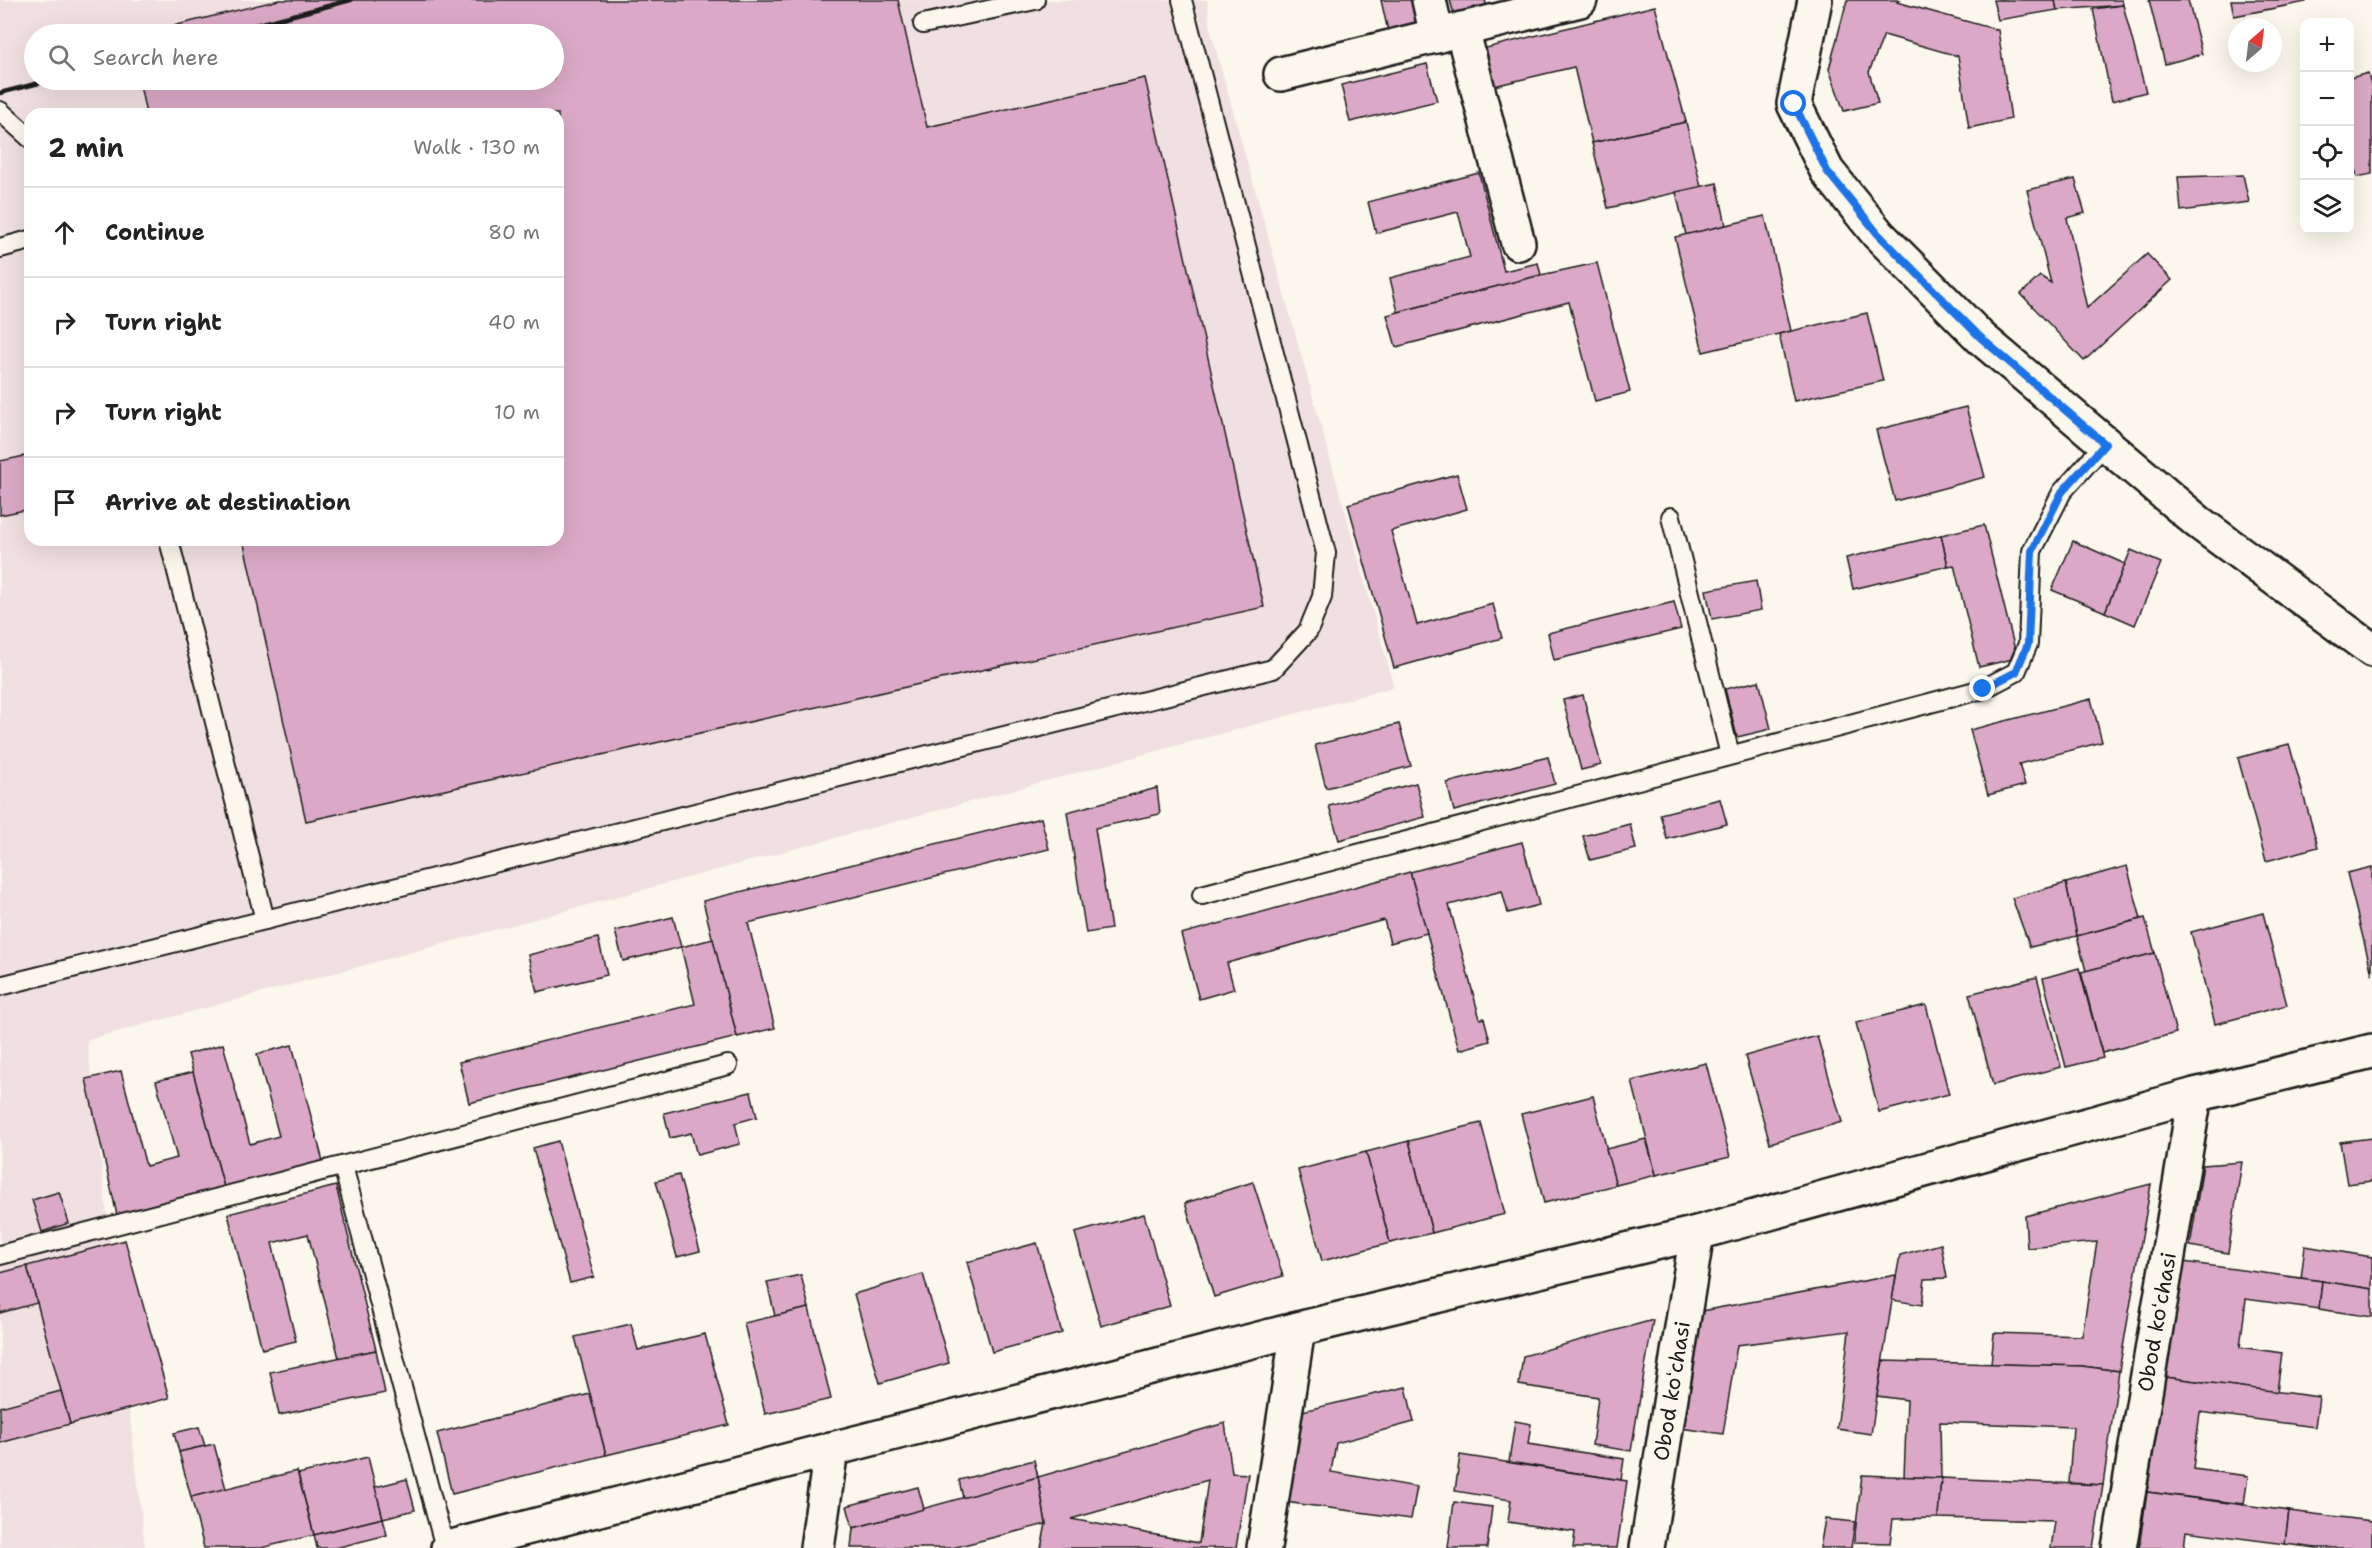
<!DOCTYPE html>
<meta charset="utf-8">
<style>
body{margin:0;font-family:"Shantell Sans",sans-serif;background:#f2f2f2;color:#222}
.controls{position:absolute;right:18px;top:18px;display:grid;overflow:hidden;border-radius:12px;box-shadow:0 6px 24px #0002}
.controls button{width:54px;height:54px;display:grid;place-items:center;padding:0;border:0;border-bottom:2px solid #e0e0e0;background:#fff;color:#222;font:30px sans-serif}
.compass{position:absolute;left:2228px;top:18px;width:54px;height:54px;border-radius:50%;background:#fff;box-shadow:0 6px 24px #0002;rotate:28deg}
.stop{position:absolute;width:18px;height:18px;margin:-14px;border:4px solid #1a73e8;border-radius:50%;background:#fff}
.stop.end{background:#1a73e8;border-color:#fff;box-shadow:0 2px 6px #0008}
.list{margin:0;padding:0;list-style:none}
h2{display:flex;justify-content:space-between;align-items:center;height:78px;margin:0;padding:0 24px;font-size:26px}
h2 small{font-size:20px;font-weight:400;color:#767676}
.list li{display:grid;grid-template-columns:39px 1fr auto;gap:18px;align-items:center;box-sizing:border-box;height:90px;padding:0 24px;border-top:2px solid #e0e0e0}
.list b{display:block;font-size:22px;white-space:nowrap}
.list em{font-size:20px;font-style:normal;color:#767676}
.icon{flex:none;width:33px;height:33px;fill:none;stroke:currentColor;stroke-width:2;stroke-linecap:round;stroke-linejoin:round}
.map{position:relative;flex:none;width:2372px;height:1548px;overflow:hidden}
.search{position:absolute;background:#fff;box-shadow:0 6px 24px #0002;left:24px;top:24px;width:540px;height:66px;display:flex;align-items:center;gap:15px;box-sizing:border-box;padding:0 21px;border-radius:33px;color:#767676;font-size:22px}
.panel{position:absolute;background:#fff;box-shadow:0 6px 24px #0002;left:24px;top:108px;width:540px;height:438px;border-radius:18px}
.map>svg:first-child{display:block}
.built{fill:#f1e0e1;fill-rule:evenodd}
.building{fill:#dba9c7;stroke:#1c1c1c;stroke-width:1.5;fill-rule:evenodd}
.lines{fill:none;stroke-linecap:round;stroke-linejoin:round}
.service-casing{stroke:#1c1c1c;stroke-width:22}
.minor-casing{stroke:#1c1c1c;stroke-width:38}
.tertiary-casing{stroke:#1c1c1c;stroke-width:38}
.service{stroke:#fbf7ec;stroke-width:18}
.minor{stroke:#fbf7ec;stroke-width:33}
.tertiary{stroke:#fbf7ec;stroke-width:33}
.rail{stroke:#1c1c1c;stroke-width:4.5}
.route{stroke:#1a73e8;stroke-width:8}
.labels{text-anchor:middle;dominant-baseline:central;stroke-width:4.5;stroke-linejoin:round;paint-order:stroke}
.street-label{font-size:21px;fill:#1c1c1c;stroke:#fbf7ec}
</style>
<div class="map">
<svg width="2372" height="1548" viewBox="0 0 2372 1548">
<rect width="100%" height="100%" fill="#fbf7ec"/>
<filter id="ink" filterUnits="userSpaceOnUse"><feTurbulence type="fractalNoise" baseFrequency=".0167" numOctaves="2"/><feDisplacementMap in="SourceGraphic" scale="12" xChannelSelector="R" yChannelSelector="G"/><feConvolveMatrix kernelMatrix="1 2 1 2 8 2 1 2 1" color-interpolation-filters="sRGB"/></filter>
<g filter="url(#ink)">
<!-- built -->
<path class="built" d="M0,0H1207L1211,32L1394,687L87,1040L145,1548H0ZM34,34H554V80H34ZM30,114H558V540H30Z"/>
<!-- building -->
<g class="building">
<path d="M279,0H898L927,127L1145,78L1264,607L306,821L243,540H558V114H146L139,80H554V34H140Z"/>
<path d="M1381,0H1413L1421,33L1390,40Z"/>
<path d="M1450,0H1485L1490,17L1457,25Z"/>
<path d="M1847,0H1899L1897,2L1998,30L2011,119L1969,128L1958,56L1884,35L1869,72L1878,103L1844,111L1829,69Z"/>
<path d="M1993,0H2055L2057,10L1998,20Z"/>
<path d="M2055,0H2122L2123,5L2057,10Z"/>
<path d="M2149,0H2188L2202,54L2165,64Z"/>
<path d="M2231,0H2306V2L2234,16Z"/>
<path d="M2123,5L2146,92L2112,101L2093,9Z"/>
<path d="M1655,6L1686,122L1592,143L1574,67L1494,86L1486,48Z"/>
<path d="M1427,64L1437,101L1350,122L1341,85Z"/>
<path d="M2368,73L2372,88V174L2357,177L2350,150V78Z"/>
<path d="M1686,122L1701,187L1608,208L1592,143Z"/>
<path d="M1479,173L1504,271L1538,263L1541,275L1398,312L1390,278L1470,257L1458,212L1376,233L1368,202Z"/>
<path d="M2243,175L2249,202L2181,211L2178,177Z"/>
<path d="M2075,179L2085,213L2067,218L2087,308L2147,254L2172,280L2084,361L2021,294L2040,276L2051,283L2027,190Z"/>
<path d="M1717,183L1726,225L1686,235L1676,192Z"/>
<path d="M1765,216L1791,331L1703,352L1675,237Z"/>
<path d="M1597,263L1630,392L1595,401L1569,302L1396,347L1387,315L1541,275Z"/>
<path d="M1867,313L1883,381L1794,401L1779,334Z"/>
<path d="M1966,407L1985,477L1895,501L1876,430Z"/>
<path d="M30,455V509L0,515V461Z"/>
<path d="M1457,474L1467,509L1391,531L1417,625L1493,604L1502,638L1394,668L1348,504Z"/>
<path d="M1984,525L2017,658L1979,667L1954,565L1948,566L1941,535Z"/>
<path d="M1941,535L1948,566L1853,589L1846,558Z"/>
<path d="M2073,541L2125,564L2105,612L2052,590Z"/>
<path d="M2131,550L2161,563L2135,625L2105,612Z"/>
<path d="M1756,581L1761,610L1712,619L1706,590Z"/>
<path d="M1674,602L1681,629L1554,660L1548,633Z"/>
<path d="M1759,681L1771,729L1737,737L1725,689Z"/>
<path d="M1583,695L1601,765L1581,770L1563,700Z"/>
<path d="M2091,699L2102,742L2019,764L2025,785L1988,795L1970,730Z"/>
<path d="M1399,724L1411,766L1326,788L1315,745Z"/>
<path d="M2289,744L2318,847L2266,861L2238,758Z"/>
<path d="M1548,757L1555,784L1454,811L1447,783Z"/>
<path d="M1416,783L1425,817L1339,840L1329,806Z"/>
<path d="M1157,788L1160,814L1095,828L1111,929L1086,933L1067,812Z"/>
<path d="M1720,799L1727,824L1667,839L1660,814Z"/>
<path d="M1041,818L1049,849L748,923L775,1028L737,1037L703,901Z"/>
<path d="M1630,824L1636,849L1590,860L1583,836Z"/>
<path d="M1522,842L1539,905L1508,913L1502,891L1449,905L1480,1019L1484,1018L1490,1041L1459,1050L1410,872Z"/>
<path d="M2127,866L2141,919L2077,936L2066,883Z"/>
<path d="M2372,867V974L2347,873Z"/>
<path d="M1410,872L1427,933L1390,943L1384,920L1227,963L1234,989L1199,999L1181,934Z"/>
<path d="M2066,883L2077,936L2030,947L2012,898Z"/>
<path d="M2263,913L2287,1005L2215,1024L2191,932Z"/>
<path d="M673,917L681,947L623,961L615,931Z"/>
<path d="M2145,918L2155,953L2086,971L2077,936Z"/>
<path d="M598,938L607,975L537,992L528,955Z"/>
<path d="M713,939L737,1037L469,1103L459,1062L695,1004L681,947Z"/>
<path d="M2155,953L2176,1033L2102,1053L2081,972Z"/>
<path d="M2079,968L2103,1058L2066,1067L2043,978Z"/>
<path d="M2037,977L2061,1067L1993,1085L1969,994Z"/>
<path d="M1926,1005L1949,1094L1879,1112L1856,1023Z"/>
<path d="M1817,1036L1842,1122L1770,1143L1745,1056Z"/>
<path d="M223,1044L250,1144L279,1136L257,1054L292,1045L324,1165L225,1191L188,1054Z"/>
<path d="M1706,1063L1730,1157L1656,1175L1632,1081Z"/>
<path d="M121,1071L146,1166L177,1158L156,1081L193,1072L225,1191L117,1215L86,1079Z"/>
<path d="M751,1092L757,1117L735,1123L740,1144L697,1155L691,1133L670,1138L664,1113Z"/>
<path d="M1593,1096L1616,1185L1544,1203L1521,1114Z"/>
<path d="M1481,1123L1505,1214L1432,1233L1409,1141Z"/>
<path d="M2372,1138V1181L2347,1184L2340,1142Z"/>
<path d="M1646,1139L1656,1175L1616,1185L1606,1149Z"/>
<path d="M558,1141L594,1277L570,1283L533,1148Z"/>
<path d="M1409,1141L1432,1233L1390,1243L1366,1152Z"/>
<path d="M1366,1152L1390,1243L1322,1261L1298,1170Z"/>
<path d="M2242,1162L2228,1253L2190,1246L2203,1165Z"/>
<path d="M679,1175L700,1251L677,1257L656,1181Z"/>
<path d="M1253,1182L1283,1276L1214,1297L1185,1203Z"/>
<path d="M2151,1184L2119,1371L2082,1366L1991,1364L1994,1333L2082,1336L2097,1242L2027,1248L2025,1216Z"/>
<path d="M336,1186L376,1350L339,1358L308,1234L272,1243L296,1341L262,1349L228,1214Z"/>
<path d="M59,1192L69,1223L42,1232L32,1200Z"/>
<path d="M1144,1214L1170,1306L1101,1326L1075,1233Z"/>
<path d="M125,1240L169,1398L70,1424L27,1266Z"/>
<path d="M1037,1243L1062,1333L992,1352L967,1262Z"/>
<path d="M1941,1244L1947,1278L1925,1279L1922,1305L1892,1300L1900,1255Z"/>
<path d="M2305,1246L2372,1257V1289L2301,1278Z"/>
<path d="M2183,1262L2322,1281L2319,1309L2246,1299L2240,1347L2282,1353L2277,1392L2165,1377Z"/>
<path d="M27,1266L37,1303L0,1313V1273Z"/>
<path d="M923,1274L949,1363L880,1383L854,1294Z"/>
<path d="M801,1275L809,1308L775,1316L767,1282Z"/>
<path d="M1896,1275L1871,1434L1837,1429L1849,1331L1737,1345L1723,1434L1680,1428L1696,1312Z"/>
<path d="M2322,1281L2372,1289V1317L2319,1309Z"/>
<path d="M809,1308L831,1399L765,1414L744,1323Z"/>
<path d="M1653,1320L1631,1451L1592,1445L1598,1397L1519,1385L1523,1356Z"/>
<path d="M631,1324L638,1350L705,1334L729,1425L606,1455L575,1337Z"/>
<path d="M376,1350L385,1393L279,1415L270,1372Z"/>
<path d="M1883,1361L2082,1366L2119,1371L2103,1485L2069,1483L2073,1427L1940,1422L1941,1478L1904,1477L1907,1400L1877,1396Z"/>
<path d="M2165,1377L2319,1397L2315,1427L2200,1412L2193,1469L2248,1476L2244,1504L2147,1492Z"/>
<path d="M1406,1387L1414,1422L1336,1443L1331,1472L1417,1487L1411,1519L1285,1502L1302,1411Z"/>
<path d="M61,1391L70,1424L0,1443V1407Z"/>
<path d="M590,1394L606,1455L452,1494L437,1433Z"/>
<path d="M1515,1421L1531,1424L1528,1444L1624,1459L1621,1480L1509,1462Z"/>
<path d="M1225,1423L1232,1473L1248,1474L1236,1548H1041L1046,1524L1038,1477ZM1208,1480L1199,1543L1071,1519Z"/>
<path d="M199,1427L205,1446L179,1452L174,1433Z"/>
<path d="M214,1444L226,1489L191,1497L179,1452Z"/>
<path d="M1460,1455L1627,1481L1617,1548H1573L1575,1532L1508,1522L1511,1500L1455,1491Z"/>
<path d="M368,1457L383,1518L314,1535L298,1474Z"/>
<path d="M1034,1460L1038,1477L963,1498L959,1480Z"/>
<path d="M297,1471L314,1535L261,1548H204L191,1497Z"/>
<path d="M1862,1475L1941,1478L1938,1518L1893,1519L1890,1543L1854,1542Z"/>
<path d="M1038,1477L1046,1524L952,1548H851L853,1528Z"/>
<path d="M1941,1478L2103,1485L2093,1548H2051L2055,1521L1938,1518Z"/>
<path d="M407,1479L415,1510L383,1518L375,1487Z"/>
<path d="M918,1487L924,1509L853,1528L847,1506Z"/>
<path d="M2147,1492L2289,1511L2285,1544L2186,1531L2184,1548H2139Z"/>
<path d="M1454,1502L1492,1507L1487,1548H1448Z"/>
<path d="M2289,1511L2372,1521V1548H2317L2285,1544Z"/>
<path d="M383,1518L387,1535L335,1548H317L314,1535Z"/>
<path d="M1825,1519L1855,1522L1851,1548H1820Z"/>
</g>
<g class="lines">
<defs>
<g id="service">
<path d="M923,24L1035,0"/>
<path d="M0,111L30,138"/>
<path d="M0,248L30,240"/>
<path d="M1671,517L1730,755"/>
<path d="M169,540L265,920"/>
<path d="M1202,895L1983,689L2016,672L2028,644L2032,551L2062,492L2105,444"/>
<path d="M0,986L1273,669L1308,631L1322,597L1326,553L1182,0"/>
<path d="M343,1166L445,1548"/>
<path d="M0,1255L728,1065"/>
</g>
<g id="minor">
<path d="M1429,0L1437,36"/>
<path d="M1815,0L1794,104L1827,171L1878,234L1981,338L2198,522L2372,650"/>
<path d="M1462,29L1518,243"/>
<path d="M1281,74L1580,0"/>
<path d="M817,1548L831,1449"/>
<path d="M1264,1548L1298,1329"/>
<path d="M1647,1548L1697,1233"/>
<path d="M2119,1548L2195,1095"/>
</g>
<path id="tertiary" d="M448,1548L1298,1329L1697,1233L2195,1095L2372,1051"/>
</defs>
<!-- service casing -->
<use href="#service" class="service-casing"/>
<!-- minor casing -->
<use href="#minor" class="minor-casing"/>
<!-- tertiary casing -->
<use href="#tertiary" class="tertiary-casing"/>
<!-- service -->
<use href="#service" class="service"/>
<!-- minor -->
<use href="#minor" class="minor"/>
<!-- tertiary -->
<use href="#tertiary" class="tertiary"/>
<!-- rail -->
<g class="rail">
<path d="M221,34L351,0"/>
<path d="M0,93L51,80"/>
</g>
</g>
</g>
<g class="lines" filter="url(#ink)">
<!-- route -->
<path class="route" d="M1794,104L1827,171L1878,234L1981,338L2105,444L2062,492L2032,551L2028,644L2016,672L1983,689"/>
</g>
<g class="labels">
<!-- street labels -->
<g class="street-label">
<text transform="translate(2157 1322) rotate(-80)">Obod koʻchasi</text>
<text transform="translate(1672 1391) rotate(-81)">Obod koʻchasi</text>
</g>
</g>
</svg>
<div class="controls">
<button>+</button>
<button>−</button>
<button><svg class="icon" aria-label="locate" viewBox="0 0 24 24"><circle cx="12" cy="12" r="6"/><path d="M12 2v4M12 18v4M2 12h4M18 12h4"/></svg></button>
<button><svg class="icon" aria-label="layers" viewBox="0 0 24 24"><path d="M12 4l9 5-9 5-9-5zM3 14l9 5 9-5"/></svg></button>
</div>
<svg class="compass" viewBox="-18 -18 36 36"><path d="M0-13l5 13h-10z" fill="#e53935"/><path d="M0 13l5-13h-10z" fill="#767676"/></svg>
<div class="stop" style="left:1794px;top:104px"></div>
<div class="stop end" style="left:1983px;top:689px"></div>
<div class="search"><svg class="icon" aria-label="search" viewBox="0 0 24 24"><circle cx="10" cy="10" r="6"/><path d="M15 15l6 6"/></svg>Search here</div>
<section class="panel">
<h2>2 min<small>Walk · 130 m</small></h2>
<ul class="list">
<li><svg class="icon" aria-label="ahead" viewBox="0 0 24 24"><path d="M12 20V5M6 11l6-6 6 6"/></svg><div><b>Continue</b></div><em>80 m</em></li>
<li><svg class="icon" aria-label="right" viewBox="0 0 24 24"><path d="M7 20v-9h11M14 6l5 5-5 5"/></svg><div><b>Turn right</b></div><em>40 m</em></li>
<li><svg class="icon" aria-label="right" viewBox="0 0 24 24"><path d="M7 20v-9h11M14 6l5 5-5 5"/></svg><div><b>Turn right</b></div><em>10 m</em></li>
<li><svg class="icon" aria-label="arrive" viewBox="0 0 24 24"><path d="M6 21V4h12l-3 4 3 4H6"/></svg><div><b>Arrive at destination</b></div></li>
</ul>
</section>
</div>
